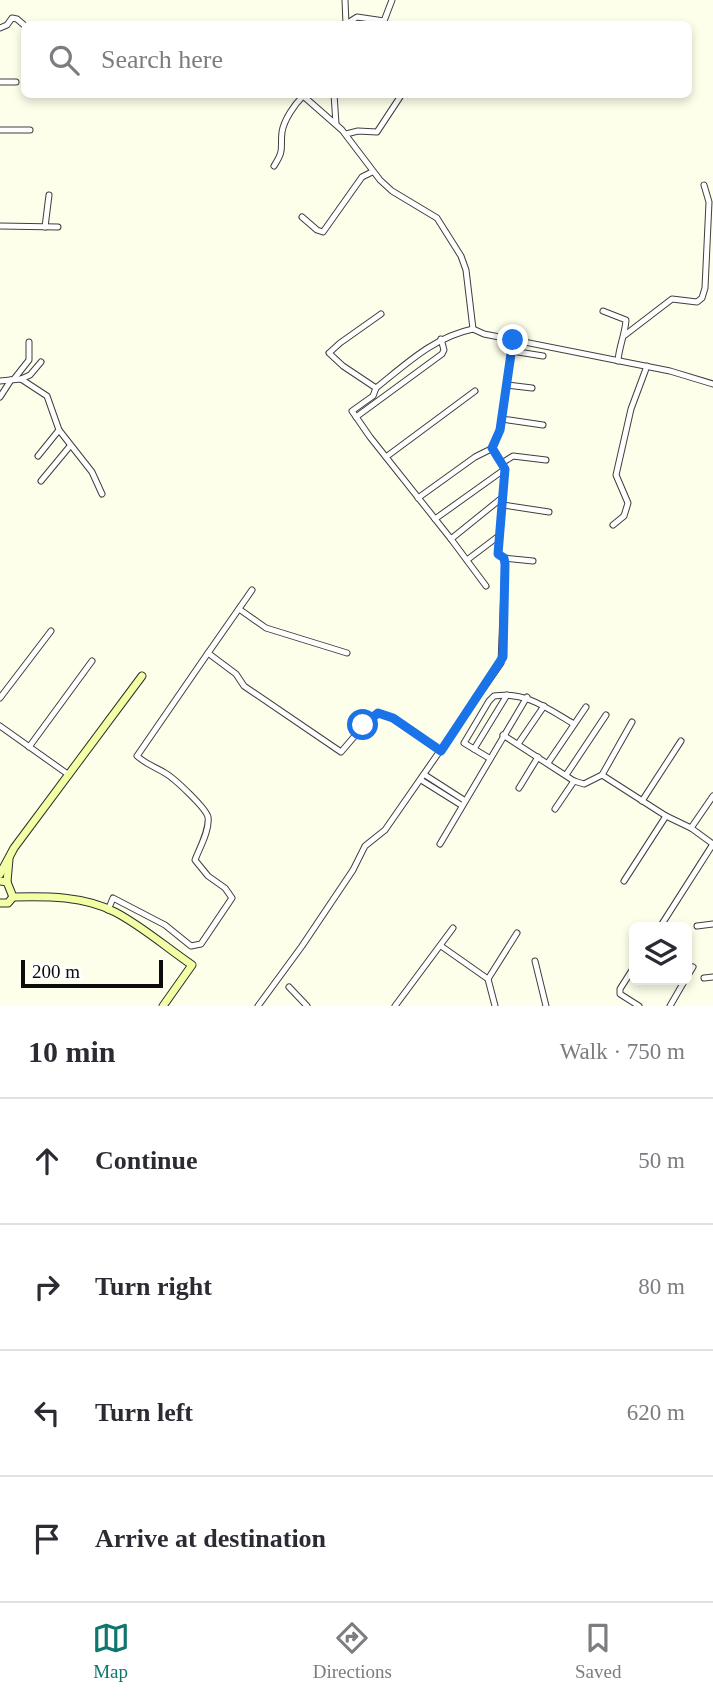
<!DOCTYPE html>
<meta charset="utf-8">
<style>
body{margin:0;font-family:Georgia,serif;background:#f2f2f3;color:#2b2b33}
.controls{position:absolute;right:21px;bottom:21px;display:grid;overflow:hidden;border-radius:10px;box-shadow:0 4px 10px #0003}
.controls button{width:63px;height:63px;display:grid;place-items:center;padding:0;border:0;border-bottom:2px solid #e1e1e2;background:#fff;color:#2b2b33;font:35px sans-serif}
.scale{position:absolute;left:21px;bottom:18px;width:142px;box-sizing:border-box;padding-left:7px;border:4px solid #0c0c0c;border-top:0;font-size:19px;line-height:24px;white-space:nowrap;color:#0c0c0c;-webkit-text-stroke:5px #fff;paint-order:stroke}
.stop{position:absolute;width:21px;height:21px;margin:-16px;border:5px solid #1a73e8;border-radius:50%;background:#fff}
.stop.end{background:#1a73e8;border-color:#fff;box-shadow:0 2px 7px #0008}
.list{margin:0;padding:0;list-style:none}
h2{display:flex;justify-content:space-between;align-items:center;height:91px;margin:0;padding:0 28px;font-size:30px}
h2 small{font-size:23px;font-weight:400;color:#7c7c81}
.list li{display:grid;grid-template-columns:46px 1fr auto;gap:21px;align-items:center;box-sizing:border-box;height:126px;padding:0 28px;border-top:2px solid #e1e1e2}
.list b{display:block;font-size:26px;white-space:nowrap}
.list em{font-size:23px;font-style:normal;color:#7c7c81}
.icon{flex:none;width:38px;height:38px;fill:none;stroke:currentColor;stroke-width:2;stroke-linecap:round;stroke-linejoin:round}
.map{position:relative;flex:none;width:713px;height:1006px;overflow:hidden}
.search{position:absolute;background:#fff;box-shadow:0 4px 10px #0003;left:21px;right:21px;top:21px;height:77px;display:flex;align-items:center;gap:18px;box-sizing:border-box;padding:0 24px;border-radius:10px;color:#7c7c81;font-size:26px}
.sheet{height:595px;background:#fff}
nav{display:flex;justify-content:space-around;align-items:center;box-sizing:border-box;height:98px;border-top:2px solid #e1e1e2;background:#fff;font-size:19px;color:#7c7c81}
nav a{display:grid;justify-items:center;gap:4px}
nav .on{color:#0f766e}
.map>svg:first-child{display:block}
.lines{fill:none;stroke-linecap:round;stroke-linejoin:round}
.street-casing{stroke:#3f3f3f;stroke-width:7}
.secondary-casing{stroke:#2e2e2e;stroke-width:9}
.street{stroke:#fff;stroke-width:5}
.secondary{stroke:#f2ffa5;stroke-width:7}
.route{stroke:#1a73e8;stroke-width:9}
</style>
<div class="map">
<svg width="713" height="1006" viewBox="0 0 713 1006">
<rect width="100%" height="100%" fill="#feffea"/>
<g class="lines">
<defs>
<g id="street">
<path d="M345,0L346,24"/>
<path d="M346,24L357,17L384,21L392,0"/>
<path d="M0,28L7,25L12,18L17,19L24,25"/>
<path d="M0,82H16"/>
<path d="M301,94L342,130L380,180L392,191L437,218L461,256L466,270L473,329"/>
<path d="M334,94L336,124"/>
<path d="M0,130H30"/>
<path d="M346,134L358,131L377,132L402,94"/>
<path d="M274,166C285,149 280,149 282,132C284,120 294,105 303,96"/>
<path d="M302,217L317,230L323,232L362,177L372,172"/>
<path d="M0,226L58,227"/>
<path d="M45,227L49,195"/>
<path d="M603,311L626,320C625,335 619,346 618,361"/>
<path d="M625,335L672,299L697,302L702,298L705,288L709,202L704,185"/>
<path d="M512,351L543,356"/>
<path d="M14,379L29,360V342"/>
<path d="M21,379L30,375L41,362"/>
<path d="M0,381L21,379L47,396L59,430L92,472L102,494"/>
<path d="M507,385L532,388"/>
<path d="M376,388L343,366L329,353L340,343L381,314"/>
<path d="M0,397L11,380"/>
<path d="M356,417L442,354L444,350L441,339"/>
<path d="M502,419L543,425"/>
<path d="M38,456L59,430"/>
<path d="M386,457L475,391"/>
<path d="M502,463L513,456L546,460"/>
<path d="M41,481L70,446"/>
<path d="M503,497L451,539L370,437L352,411L373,396L376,388C406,364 434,337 473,329L484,334L670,371L713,384"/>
<path d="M418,498L475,457L493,448"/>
<path d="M503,505L549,512"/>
<path d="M435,519L505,469"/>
<path d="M613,525L624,516L628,503L616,475L631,409L647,366"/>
<path d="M451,539L486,586"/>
<path d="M504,558L533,561"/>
<path d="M467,560L500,535"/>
<path d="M252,590L208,653L236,674L244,686L341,752L371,717L378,713L393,718L441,751"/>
<path d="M239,609L266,628L347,653"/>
<path d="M0,698L51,631"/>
<path d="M0,726L69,775"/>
<path d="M503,735L574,781L584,784L602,775L632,722"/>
<path d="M518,744L544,706"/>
<path d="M29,747L92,661"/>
<path d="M474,749L507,695"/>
<path d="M489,758L464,743L489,701L494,696C526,691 548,709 574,724"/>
<path d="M548,763L586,707"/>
<path d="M425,775L464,800"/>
<path d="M566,775L606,715"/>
<path d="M602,775L666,816L691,828L713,844"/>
<path d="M421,780L461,805"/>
<path d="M519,788L538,757"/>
<path d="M642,801L681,741"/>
<path d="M555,809L574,781"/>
<path d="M691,828L713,796"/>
<path d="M440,844L527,697"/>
<path d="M624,881L666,816"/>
<path d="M108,910L113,898L165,925L191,946L201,944L232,898L225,888L208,876L195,860C199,849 210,830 208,817C206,808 174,778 165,773C155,767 146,764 137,756L208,653"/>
<path d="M697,926L713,924"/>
<path d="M660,927L713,844"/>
<path d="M441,946L488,979L495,1006"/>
<path d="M535,961L546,1006"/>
<path d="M634,967L620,989V994L639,1006"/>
<path d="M687,977L693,967"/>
<path d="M704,978L713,977"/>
<path d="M488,979L517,933"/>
<path d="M289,987L307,1006"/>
<path d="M258,1006L302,946L353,870L365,846L385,830L501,663L505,564L504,558L498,554L505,469L493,448L500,430L513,340"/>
<path d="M395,1006L453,928"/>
<path d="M670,1006L685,980"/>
</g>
<g id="secondary">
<path d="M0,874L14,848L142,676"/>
<path d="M0,881L7,882L13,897L8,903H0"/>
<path d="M7,882L9,859"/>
<path d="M13,897C47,896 84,896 115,912C142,926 167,948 192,965L163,1006"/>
</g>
</defs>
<!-- street casing -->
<use href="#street" class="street-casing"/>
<!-- secondary casing -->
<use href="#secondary" class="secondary-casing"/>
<!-- street -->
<use href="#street" class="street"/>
<!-- secondary -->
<use href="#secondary" class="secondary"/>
</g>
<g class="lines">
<!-- route -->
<path class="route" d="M363,725L378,713L393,718L441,751L503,657L505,564L504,558L498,554L505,469L492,448L500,430L513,340"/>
</g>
</svg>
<div class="controls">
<button><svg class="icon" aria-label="layers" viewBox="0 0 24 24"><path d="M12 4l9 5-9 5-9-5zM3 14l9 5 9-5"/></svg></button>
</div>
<div class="scale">200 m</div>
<div class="stop" style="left:363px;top:725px"></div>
<div class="stop end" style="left:513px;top:340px"></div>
<div class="search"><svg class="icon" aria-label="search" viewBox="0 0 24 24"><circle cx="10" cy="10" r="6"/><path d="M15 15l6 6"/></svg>Search here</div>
</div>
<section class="sheet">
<h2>10 min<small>Walk · 750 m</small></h2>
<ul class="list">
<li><svg class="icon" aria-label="ahead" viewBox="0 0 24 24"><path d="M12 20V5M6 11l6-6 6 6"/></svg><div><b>Continue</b></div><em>50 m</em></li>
<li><svg class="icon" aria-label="right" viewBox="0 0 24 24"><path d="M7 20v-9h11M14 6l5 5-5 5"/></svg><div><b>Turn right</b></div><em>80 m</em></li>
<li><svg class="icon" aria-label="left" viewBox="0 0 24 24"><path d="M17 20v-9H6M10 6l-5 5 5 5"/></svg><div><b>Turn left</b></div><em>620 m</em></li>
<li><svg class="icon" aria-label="arrive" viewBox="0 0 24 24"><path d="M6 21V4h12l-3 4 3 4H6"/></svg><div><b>Arrive at destination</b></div></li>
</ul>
</section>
<nav>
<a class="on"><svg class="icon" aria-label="map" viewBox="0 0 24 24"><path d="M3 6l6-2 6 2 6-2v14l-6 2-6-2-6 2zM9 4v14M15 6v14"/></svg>Map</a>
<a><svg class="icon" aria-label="directions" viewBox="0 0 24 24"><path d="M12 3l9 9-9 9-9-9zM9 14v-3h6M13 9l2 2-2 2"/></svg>Directions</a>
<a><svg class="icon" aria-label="saved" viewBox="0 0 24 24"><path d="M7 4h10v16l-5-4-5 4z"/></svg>Saved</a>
</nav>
